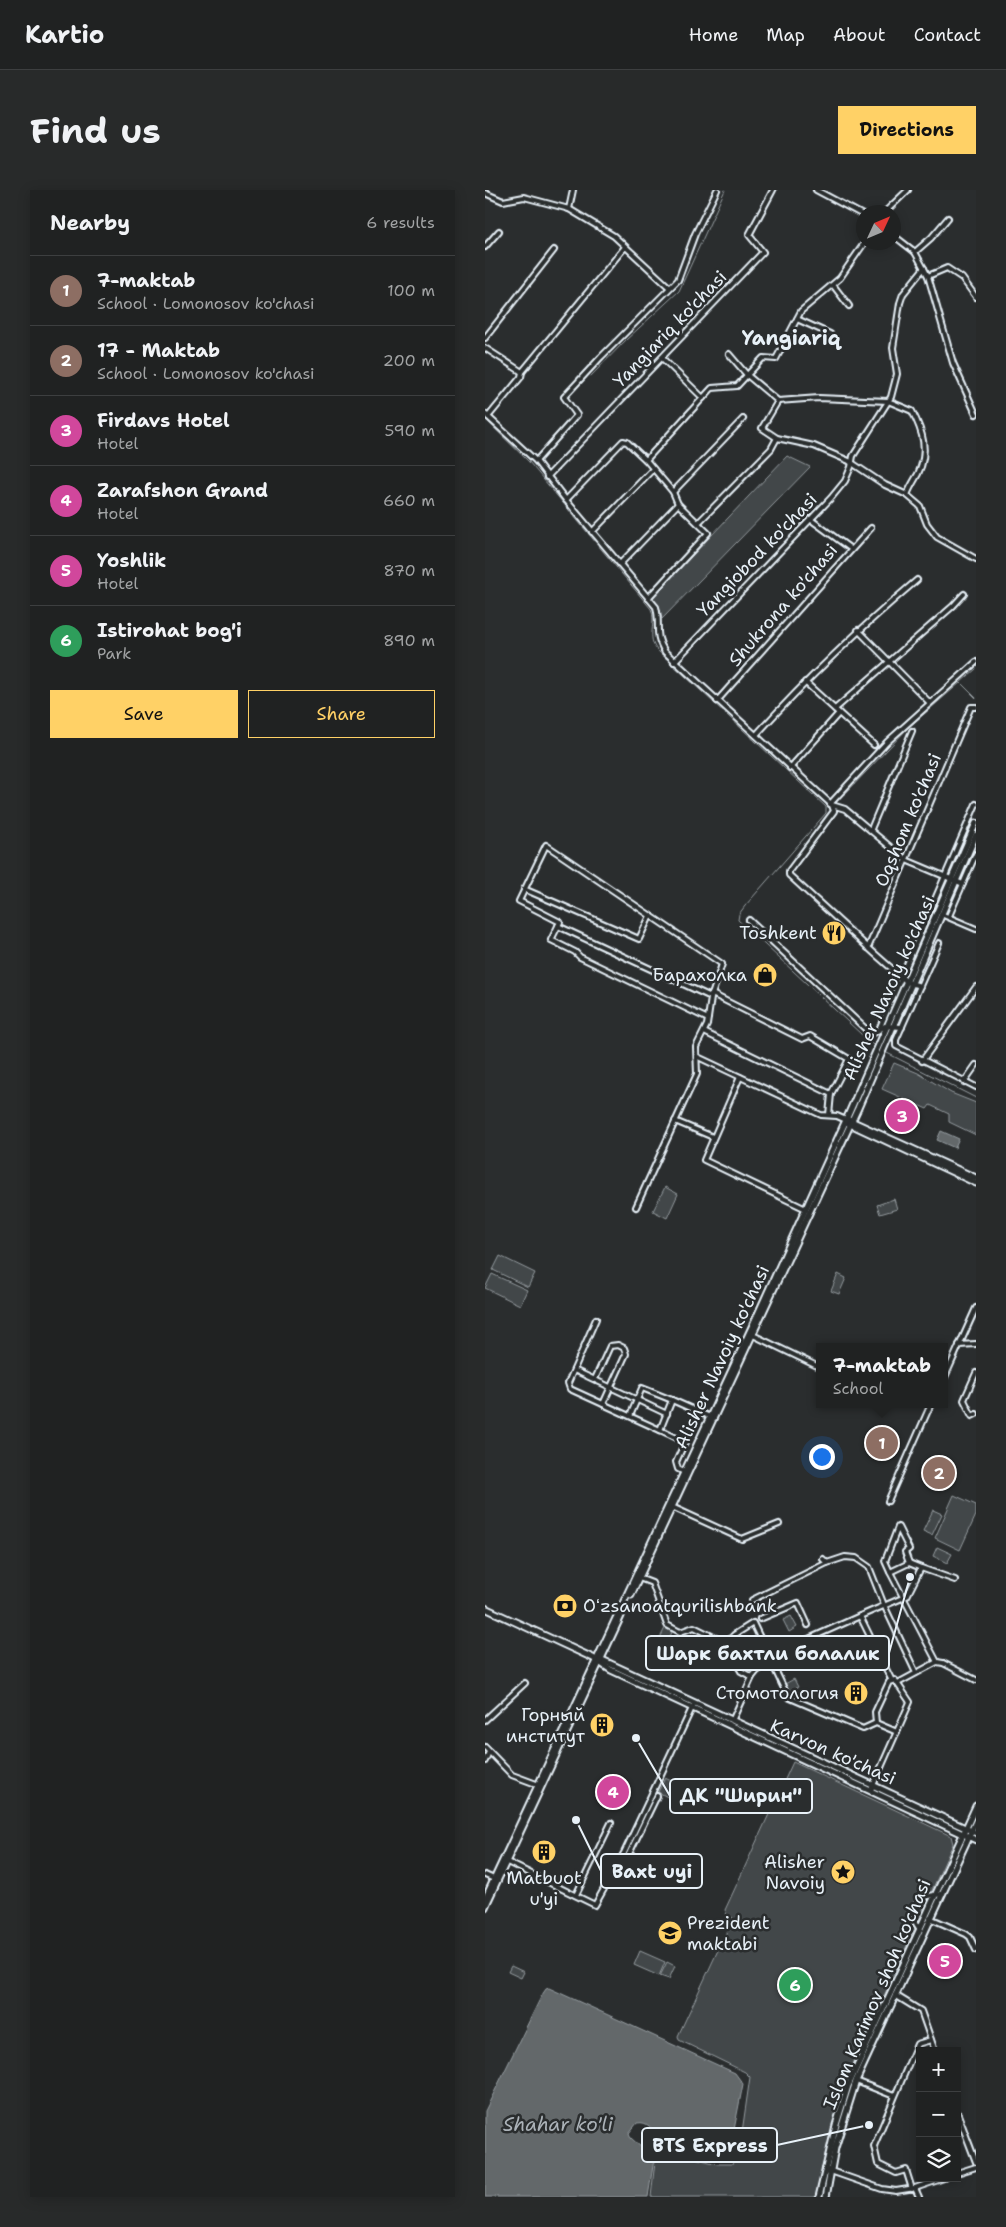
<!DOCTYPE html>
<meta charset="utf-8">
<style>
body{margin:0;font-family:"Shantell Sans",sans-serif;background:#282a2a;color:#f1f3f6}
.controls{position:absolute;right:15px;bottom:15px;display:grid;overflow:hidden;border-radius:0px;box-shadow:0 2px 12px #0003}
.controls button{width:45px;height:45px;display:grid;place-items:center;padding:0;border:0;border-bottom:1px solid #3d3f40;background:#202222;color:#f1f3f6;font:25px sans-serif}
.compass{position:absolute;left:371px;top:15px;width:45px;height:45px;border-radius:50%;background:#202222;box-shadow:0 2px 12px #0003;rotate:46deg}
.you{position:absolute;left:336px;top:1266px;width:18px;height:18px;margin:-12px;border:4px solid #fff;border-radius:50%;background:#1a73e8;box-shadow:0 0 0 8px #1a73e833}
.badge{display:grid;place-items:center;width:32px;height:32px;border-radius:50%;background:#ffd166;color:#fff;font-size:16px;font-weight:700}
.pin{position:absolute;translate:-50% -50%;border:2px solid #fff;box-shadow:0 1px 5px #0006}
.popup{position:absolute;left:331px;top:1153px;width:132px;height:65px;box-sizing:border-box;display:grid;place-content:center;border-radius:0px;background:#202222;filter:drop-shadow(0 1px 4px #0005);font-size:16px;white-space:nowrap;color:#a2a4a5}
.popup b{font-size:19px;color:#f1f3f6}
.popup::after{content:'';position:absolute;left:50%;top:100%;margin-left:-10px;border:10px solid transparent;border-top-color:#202222}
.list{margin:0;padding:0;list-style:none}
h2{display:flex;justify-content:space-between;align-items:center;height:65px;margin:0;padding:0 20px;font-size:21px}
h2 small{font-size:16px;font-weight:400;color:#a2a4a5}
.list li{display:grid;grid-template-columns:32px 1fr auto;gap:15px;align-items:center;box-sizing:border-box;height:70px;padding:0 20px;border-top:1px solid #3d3f40}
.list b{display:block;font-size:19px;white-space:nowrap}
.list p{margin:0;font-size:16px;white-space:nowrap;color:#a2a4a5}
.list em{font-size:16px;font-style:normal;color:#a2a4a5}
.actions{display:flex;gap:10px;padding:15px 20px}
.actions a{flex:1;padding:11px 0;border:1px solid #ffd166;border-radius:0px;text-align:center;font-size:18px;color:#ffd166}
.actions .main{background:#ffd166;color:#111}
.icon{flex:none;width:28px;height:28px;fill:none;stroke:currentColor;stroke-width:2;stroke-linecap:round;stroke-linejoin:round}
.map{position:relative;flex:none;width:491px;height:2007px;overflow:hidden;border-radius:0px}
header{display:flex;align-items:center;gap:30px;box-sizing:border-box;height:70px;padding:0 25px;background:#202222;border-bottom:1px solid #3d3f40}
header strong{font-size:24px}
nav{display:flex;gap:28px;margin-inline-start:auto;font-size:18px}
.intro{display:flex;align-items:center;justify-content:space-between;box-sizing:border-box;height:120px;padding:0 30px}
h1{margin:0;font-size:35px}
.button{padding:12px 22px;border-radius:0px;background:#ffd166;color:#111;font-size:18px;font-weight:700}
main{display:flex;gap:30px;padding:0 30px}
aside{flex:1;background:#202222;border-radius:0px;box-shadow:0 2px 12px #0003}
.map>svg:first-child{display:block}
.green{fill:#424648;stroke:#959ca0}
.water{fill:#63686b;stroke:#989fa3}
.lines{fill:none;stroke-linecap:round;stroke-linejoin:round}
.stream{stroke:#989fa3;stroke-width:1}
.street-casing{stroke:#e8f1f8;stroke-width:8}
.secondary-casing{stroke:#e8f1f8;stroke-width:9}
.street{stroke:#2a2d2e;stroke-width:4}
.secondary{stroke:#2a2d2e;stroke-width:5}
.labels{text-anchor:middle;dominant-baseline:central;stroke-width:5;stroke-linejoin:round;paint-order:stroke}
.street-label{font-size:18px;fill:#e8f1f8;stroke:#2a2d2e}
.poi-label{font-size:18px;fill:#e8f1f8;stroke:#2a2d2e;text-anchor:end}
.water-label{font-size:19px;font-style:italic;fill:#acb3b9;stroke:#2a2d2e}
.quarter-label{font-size:20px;font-weight:bold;fill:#e8f1f8;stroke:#2a2d2e}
.leader{fill:none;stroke:#e8f1f8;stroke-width:2}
.callout-dot{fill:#e8f1f8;stroke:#2a2d2e;stroke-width:2}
.callout{fill:#2a2d2e;stroke:#e8f1f8;stroke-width:2}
.callout-label{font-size:19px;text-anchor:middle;font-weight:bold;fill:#e8f1f8}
</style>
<header>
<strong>Kartio</strong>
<nav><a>Home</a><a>Map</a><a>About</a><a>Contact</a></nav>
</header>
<div class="intro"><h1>Find us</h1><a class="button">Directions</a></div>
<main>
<aside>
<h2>Nearby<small>6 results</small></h2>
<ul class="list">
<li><span class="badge" style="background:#8d6e63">1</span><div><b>7-maktab</b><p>School · Lomonosov ko'chasi</p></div><em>100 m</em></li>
<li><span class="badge" style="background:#8d6e63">2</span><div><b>17 - Maktab</b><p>School · Lomonosov ko'chasi</p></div><em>200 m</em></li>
<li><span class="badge" style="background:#d1479c">3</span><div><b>Firdavs Hotel</b><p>Hotel</p></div><em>590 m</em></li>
<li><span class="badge" style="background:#d1479c">4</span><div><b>Zarafshon Grand</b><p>Hotel</p></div><em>660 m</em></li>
<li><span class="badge" style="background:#d1479c">5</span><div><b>Yoshlik</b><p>Hotel</p></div><em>870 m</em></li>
<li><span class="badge" style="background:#2e9e5b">6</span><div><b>Istirohat bog'i</b><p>Park</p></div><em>890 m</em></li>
</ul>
<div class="actions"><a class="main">Save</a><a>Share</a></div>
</aside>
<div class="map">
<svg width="491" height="2007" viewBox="0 0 491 2007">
<rect width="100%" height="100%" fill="#2a2d2e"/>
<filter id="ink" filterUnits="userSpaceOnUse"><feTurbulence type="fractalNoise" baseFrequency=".02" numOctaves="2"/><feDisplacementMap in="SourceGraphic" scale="10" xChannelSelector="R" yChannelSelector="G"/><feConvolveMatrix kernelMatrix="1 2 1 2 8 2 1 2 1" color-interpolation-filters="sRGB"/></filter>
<g filter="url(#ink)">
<!-- green -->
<g class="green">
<path d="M302,266L325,277L177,429L175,419L167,408Z"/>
<path d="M409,873L433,883L466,903L491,913V945L464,932V924L445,915L442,919L397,899Z"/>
<path d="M180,997L193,1004L182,1028L168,1021Z"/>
<path d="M409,1009L412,1019L395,1024L392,1015Z"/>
<path d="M15,1066L50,1083L43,1097L8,1080Z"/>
<path d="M7,1084L42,1100L35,1115L0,1098Z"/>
<path d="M353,1084L361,1088L354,1104L346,1101Z"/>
<path d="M469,1305L491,1315V1325L475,1360L450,1348Z"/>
<path d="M448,1320L457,1324L447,1345L438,1341Z"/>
<path d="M452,1357L467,1364L462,1373L448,1366Z"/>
<path d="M306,1426L312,1437L304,1442L298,1430Z"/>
<path d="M180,1438L187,1442L182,1454L174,1450Z"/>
<path d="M309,1489L313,1497L304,1502L300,1494Z"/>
<path d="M308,1572L466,1646L468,1654L358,1896L340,1965L331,2007H166L170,1971L191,1963L232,1974H247L255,1956L265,1887L260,1882L194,1850L193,1846L248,1728L242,1725L240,1720Z"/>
<path d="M180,1588L205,1600L198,1615L173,1602Z"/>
<path d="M155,1761L180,1772L174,1786L149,1775Z"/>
<path d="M182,1772L190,1776L184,1789L175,1786Z"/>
<path d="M26,1776L39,1782L36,1788L23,1782Z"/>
</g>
<!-- water -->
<g class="water">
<path d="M456,941L474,949L470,958L452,950Z"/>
<path d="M64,1798L250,1883L258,1894L247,1950C244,1957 241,1961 233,1962C224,1963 181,1951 174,1946C165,1939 164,1931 152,1933L144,1943L146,1948L169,1969L163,2007H0V1921L57,1805L61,1799Z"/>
</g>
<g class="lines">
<!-- stream -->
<g class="stream">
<path d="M106,186L141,150L194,101L240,0"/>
<path d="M0,229L44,272L166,419C172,434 161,447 172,460L341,617V623L260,716L254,724L253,730L390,857"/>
<path d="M476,493L491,508"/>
<path d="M360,604L423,538L491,479"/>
<path d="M400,862L491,908"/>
</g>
<defs>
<g id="street">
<path d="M331,0L378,25"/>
<path d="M0,3L18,11L39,7L84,19L129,46L184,97"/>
<path d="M84,19L88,0"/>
<path d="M400,22L423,0"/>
<path d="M408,45L430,62L443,86L468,173L491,224"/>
<path d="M0,57L14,41"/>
<path d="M430,62L446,48L463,28"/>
<path d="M443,86L462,78L477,88L491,107"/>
<path d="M348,95L364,116"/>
<path d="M312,129L345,144"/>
<path d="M0,148L69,60"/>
<path d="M0,158L37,182"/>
<path d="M244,164L262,185L293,211"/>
<path d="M177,168L218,208"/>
<path d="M293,211L277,238L292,248L329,256L364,271L400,295L422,305L435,316L442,334L452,347L491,369"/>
<path d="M293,211L334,208L403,211L427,221C438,242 444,261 433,284C429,291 425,297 422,305"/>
<path d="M0,224L51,271L81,310L171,417C176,436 168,443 180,462L347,615L349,621L304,681V685L389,763L422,792L435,796"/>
<path d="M3,227L36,187L37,182L140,57"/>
<path d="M161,270L227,198L252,196L278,168L291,169L316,121L355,88L380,52"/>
<path d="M51,271L92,225L79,207L116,167L193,90L210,44L232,0"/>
<path d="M62,287L278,62L264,45L288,0"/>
<path d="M188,302L258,229"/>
<path d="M81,310L138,251L142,252L161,270L188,302L193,314L223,343L163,408"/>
<path d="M325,329L366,359"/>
<path d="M213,333L286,259L292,248"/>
<path d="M107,342L168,279"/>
<path d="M135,374L193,314"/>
<path d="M373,440L444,512"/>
<path d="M189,472L346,308L360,291L366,277L368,266L406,207L412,184L408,158L415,113L418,104L439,78"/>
<path d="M320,492L389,555"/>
<path d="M232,511L386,338"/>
<path d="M350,519L468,416L479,404"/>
<path d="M271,545C321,490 374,439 432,390"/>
<path d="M305,578L354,523"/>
<path d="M345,614L402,552L491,472"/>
<path d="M347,615L360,619L421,670L478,694"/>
<path d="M386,639L427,541"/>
<path d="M39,699L154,749L165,726"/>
<path d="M456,724L491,739"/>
<path d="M464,726L491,664"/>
<path d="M264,730L385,843H389L400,836L417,837"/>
<path d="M73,736L226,807"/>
<path d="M454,753L411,850V856L491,897"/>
<path d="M383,758L486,517H491"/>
<path d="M227,804L317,849L325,846L364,869L346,904L344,925"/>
<path d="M395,837L491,614"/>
<path d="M219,842L346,904"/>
<path d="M213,867L336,925L352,926L361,930"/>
<path d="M437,871L491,797"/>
<path d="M255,887L219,970L321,1019"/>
<path d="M479,892L491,875"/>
<path d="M190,931L228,947"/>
<path d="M151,1017L212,884L211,857L222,835L226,808L237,774L61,655L34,711L75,732L66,750L90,762L95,767L223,829"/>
<path d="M111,1129L83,1193L85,1199L175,1240L187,1210L225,1227"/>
<path d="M268,1145L334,1177"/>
<path d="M474,1155L491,1154"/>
<path d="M89,1180L182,1224"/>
<path d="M491,1183L479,1210L487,1226L491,1224"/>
<path d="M460,1187L491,1118"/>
<path d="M110,1189L125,1156L133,1155L139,1158L141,1164L118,1214"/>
<path d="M145,1226L157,1198L187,1210"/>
<path d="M175,1240L200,1252"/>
<path d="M199,1282L193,1279L191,1272L214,1221"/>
<path d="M403,1311L446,1214"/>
<path d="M187,1317L257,1349L294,1334"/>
<path d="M413,1337L424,1359L420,1362L424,1373L405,1382L400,1371Z"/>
<path d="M338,1369L342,1373L360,1367L371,1368L384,1377L399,1415L431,1483"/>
<path d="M424,1373L436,1378"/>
<path d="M405,1382L452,1472"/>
<path d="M154,1388L167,1393L182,1435L195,1442L209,1437L241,1453L256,1481L267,1487"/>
<path d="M267,1410L342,1373"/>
<path d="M375,1426L422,1406L436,1378L470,1390"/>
<path d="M275,1429L313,1413L323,1435"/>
<path d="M319,1451L375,1426L407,1491L410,1490L425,1512L386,1600"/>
<path d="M241,1453L249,1445L268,1433L303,1507L378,1539L391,1533L412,1542"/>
<path d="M413,1493L452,1472L458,1473L491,1490"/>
<path d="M0,1530L40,1493"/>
<path d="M247,1531L267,1487L272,1481L286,1472"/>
<path d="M391,1533L390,1522L404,1492L407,1491"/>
<path d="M0,1557L27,1585L54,1595"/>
<path d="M0,1571L4,1562"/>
<path d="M20,1671L110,1715L139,1663L208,1516"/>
<path d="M132,1675L137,1674L143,1666L172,1606"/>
<path d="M0,1685L9,1689"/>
<path d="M91,1705L126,1633"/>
<path d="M445,1728L481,1744L485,1747L491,1760"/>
<path d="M434,1738C424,1724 428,1721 436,1707L457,1704"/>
<path d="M410,1805L436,1821L450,1861"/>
<path d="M371,1891L409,1906"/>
<path d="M472,1922L491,1972"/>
<path d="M340,1979L397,1999L411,2001L430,1998L434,2007"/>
<path d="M472,1983L491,1977"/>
<path d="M430,1998L459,1988"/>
<path d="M427,1999L421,1980L411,1983L393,1974L389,1956L432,1854L446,1850"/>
</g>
<g id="secondary">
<path d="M364,930L491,988"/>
<path d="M363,933L491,993"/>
<path d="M146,1405L373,918L491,645"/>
<path d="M0,1418L108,1468L126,1480L491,1650"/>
<path d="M115,1469L491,1643"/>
<path d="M0,1709L273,1124L361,930L491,633"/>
<path d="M0,1717L136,1426"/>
<path d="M334,2007L351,1935L363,1896L491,1616"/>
<path d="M341,2007L350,1958L371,1891L491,1631"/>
</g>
</defs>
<!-- street casing -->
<use href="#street" class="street-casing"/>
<!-- secondary casing -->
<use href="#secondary" class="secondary-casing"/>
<!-- street -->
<use href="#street" class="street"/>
<!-- secondary -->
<use href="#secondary" class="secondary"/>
</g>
</g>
<!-- icons -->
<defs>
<symbol id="restaurant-disc" viewBox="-11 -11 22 22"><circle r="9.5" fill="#ffd166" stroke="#2a2d2e"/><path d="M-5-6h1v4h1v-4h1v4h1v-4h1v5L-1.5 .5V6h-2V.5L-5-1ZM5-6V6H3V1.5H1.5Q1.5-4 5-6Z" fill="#111"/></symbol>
<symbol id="shop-disc" viewBox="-11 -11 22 22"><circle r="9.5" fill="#ffd166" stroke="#2a2d2e"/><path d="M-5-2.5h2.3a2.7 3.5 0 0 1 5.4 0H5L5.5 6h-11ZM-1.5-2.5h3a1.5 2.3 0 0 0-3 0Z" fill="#111"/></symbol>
<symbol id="bank-disc" viewBox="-11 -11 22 22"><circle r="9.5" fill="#ffd166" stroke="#2a2d2e"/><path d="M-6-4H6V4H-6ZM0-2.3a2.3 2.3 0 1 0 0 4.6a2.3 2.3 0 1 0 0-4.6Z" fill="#111"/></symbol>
<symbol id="building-disc" viewBox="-11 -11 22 22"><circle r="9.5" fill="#ffd166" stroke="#2a2d2e"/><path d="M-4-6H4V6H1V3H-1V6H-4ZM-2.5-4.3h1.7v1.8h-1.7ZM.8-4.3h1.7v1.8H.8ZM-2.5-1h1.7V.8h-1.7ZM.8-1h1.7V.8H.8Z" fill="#111"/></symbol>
<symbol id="sight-disc" viewBox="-11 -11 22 22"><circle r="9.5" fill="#ffd166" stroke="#2a2d2e"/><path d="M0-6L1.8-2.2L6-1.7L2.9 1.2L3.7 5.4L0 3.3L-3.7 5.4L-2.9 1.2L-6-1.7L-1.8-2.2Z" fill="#111"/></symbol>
<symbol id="school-disc" viewBox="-11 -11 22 22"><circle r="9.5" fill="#ffd166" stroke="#2a2d2e"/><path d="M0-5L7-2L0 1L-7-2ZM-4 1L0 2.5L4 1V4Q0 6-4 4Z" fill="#111"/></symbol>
</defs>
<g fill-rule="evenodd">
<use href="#restaurant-disc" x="335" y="729" width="28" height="28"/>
<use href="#shop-disc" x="266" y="771" width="28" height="28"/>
<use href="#bank-disc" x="66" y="1402" width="28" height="28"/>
<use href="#building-disc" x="357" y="1489" width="28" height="28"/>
<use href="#building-disc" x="103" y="1521" width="28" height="28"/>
<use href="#building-disc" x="45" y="1648" width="28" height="28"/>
<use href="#sight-disc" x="344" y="1668" width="28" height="28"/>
<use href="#school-disc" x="171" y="1729" width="28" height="28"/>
</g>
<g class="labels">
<!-- street labels -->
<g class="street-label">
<text transform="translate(185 139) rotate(-46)">Yangiariq ko'chasi</text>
<text transform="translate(272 365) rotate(-46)">Yangiobod ko'chasi</text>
<text transform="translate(298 415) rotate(-49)">Shukrona ko'chasi</text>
<text transform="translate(423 630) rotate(-67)">Oqshom ko'chasi</text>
<text transform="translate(404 798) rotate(-66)">Alisher Navoiy ko'chasi</text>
<text transform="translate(237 1167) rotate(-65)">Alisher Navoiy ko'chasi</text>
<text transform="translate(348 1562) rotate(24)">Karvon ko'chasi</text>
<text transform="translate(392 1804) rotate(-67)">Islom Karimov shoh ko'chasi</text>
</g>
<!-- poi labels -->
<g class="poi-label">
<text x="332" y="743">Toshkent</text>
<text x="262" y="785">Барахолка</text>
<text x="98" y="1416" text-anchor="start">Oʻzsanoatqurilishbank</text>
<text x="354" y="1503">Стомотология</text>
<text x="100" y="1525">Горный<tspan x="100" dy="21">институт</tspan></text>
<text x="340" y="1672">Alisher<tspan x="340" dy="21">Navoiy</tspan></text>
<text x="59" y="1688" text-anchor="middle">Matbuot<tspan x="59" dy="21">u'yi</tspan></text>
<text x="202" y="1733" text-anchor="start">Prezident<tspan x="202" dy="21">maktabi</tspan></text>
</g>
<!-- water labels -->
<g class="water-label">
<text x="73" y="1934">Shahar ko'li</text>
</g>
<!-- quarter labels -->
<g class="quarter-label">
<text x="306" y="148">Yangiariq</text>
</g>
</g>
<!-- callouts -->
<path class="leader" d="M425 1387L404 1463M151 1548L185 1606M91 1630L116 1681M384 1935L292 1955"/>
<g class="callout-dot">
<circle cx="425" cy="1387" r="5"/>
<circle cx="151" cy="1548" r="5"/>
<circle cx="91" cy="1630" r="5"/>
<circle cx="384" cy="1935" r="5"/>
</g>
<g class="callout">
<rect x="161" y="1446" width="243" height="34" rx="5"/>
<rect x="185" y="1589" width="142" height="34" rx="5"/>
<rect x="116" y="1664" width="101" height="34" rx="5"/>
<rect x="157" y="1938" width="135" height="34" rx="5"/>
</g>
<g class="callout-label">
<text x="283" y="1470">Шарк бахтли болалик</text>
<text x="256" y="1612">ДК "Ширин"</text>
<text x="167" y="1688">Baxt uyi</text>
<text x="225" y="1962">BTS Express</text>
</g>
</svg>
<div class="controls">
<button>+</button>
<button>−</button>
<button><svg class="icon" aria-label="layers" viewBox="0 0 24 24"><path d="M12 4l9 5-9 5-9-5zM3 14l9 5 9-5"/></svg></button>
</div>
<svg class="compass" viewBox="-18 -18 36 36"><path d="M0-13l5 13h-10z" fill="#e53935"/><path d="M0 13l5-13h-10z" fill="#a2a4a5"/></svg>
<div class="you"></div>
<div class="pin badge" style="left:397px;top:1253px;background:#8d6e63">1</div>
<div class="popup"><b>7-maktab</b>School</div>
<div class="pin badge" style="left:454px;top:1283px;background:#8d6e63">2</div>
<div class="pin badge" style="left:417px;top:926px;background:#d1479c">3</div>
<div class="pin badge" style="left:128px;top:1602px;background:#d1479c">4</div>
<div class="pin badge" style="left:460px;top:1771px;background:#d1479c">5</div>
<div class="pin badge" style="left:310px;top:1795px;background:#2e9e5b">6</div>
</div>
</main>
